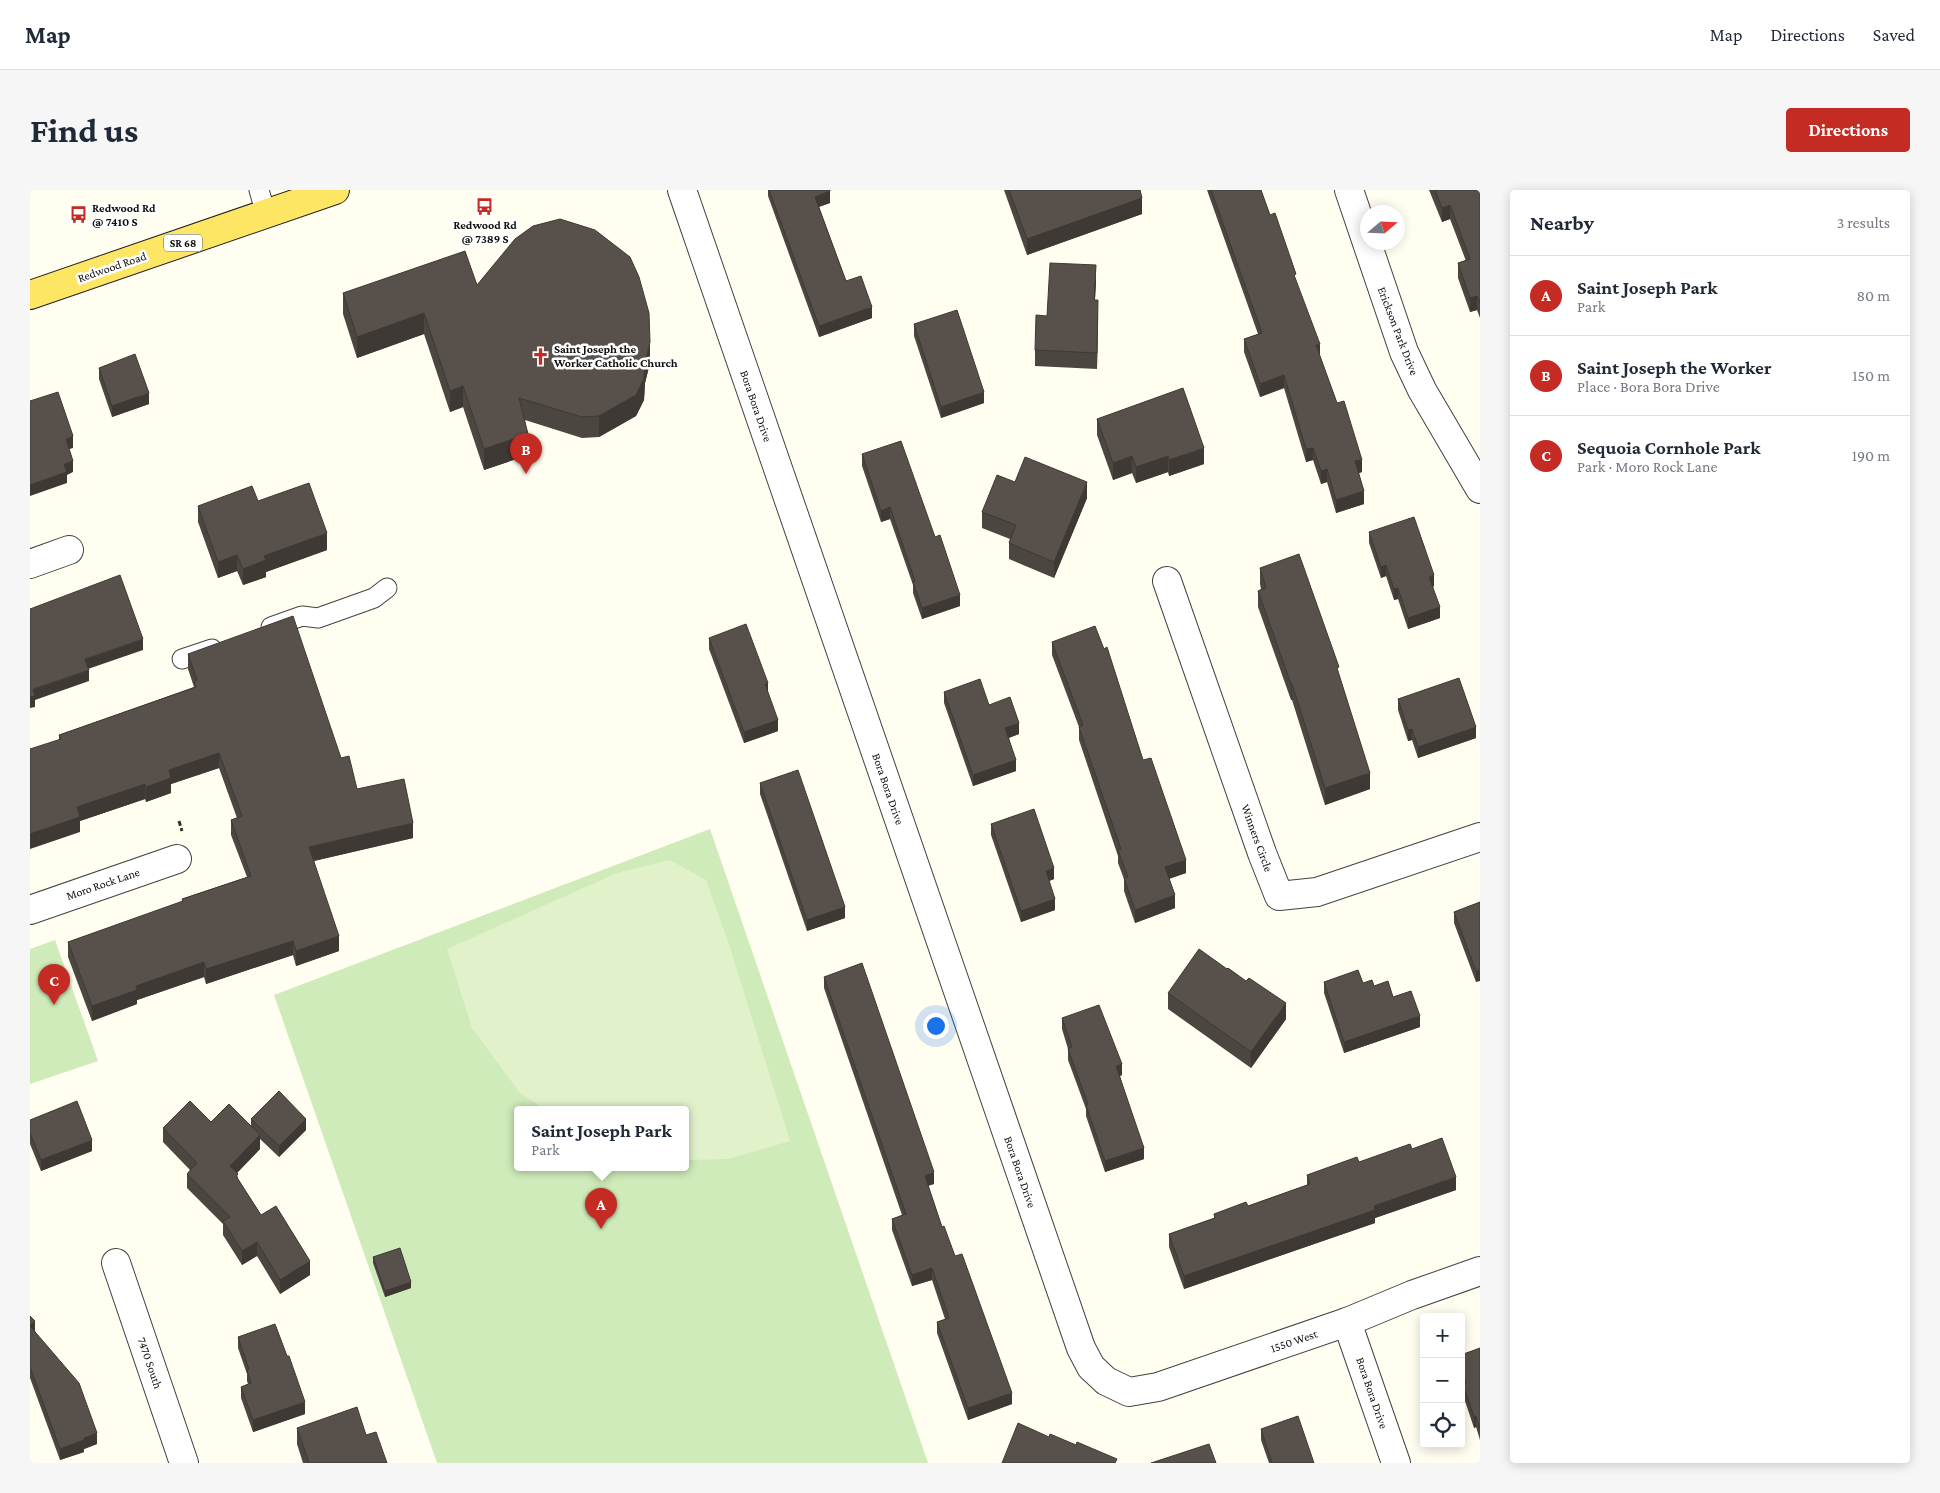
<!DOCTYPE html>
<meta charset="utf-8">
<style>
body{margin:0;font-family:"Crimson Pro",serif;background:#f6f6f7;color:#1f2937}
.controls{position:absolute;right:15px;bottom:15px;display:grid;overflow:hidden;border-radius:5px;box-shadow:0 2px 12px #0003}
.controls button{width:45px;height:45px;display:grid;place-items:center;padding:0;border:0;border-bottom:1px solid #e0e1e3;background:#fff;color:#1f2937;font:25px sans-serif}
.compass{position:absolute;left:1330px;top:15px;width:45px;height:45px;border-radius:50%;background:#fff;box-shadow:0 2px 12px #0003;rotate:71deg}
.you{position:absolute;left:905px;top:835px;width:18px;height:18px;margin:-12px;border:4px solid #fff;border-radius:50%;background:#1a73e8;box-shadow:0 0 0 8px #1a73e833}
.badge{display:grid;place-items:center;width:32px;height:32px;border-radius:50%;background:#c42b22;color:#fff;font-size:16px;font-weight:700}
.pin{position:absolute;translate:-50% -41px;filter:drop-shadow(0 1px 2px #0008)}
.pin::after{content:'';position:absolute;top:26px;width:18px;height:15px;background:inherit;clip-path:polygon(0 0,100% 0,50% 100%)}
.popup{position:absolute;left:484px;top:916px;width:175px;height:65px;box-sizing:border-box;display:grid;place-content:center;border-radius:5px;background:#fff;filter:drop-shadow(0 1px 4px #0005);font-size:16px;white-space:nowrap;color:#747a83}
.popup b{font-size:19px;color:#1f2937}
.popup::after{content:'';position:absolute;left:50%;top:100%;margin-left:-10px;border:10px solid transparent;border-top-color:#fff}
.list{margin:0;padding:0;list-style:none}
h2{display:flex;justify-content:space-between;align-items:center;height:65px;margin:0;padding:0 20px;font-size:21px}
h2 small{font-size:16px;font-weight:400;color:#747a83}
.list li{display:grid;grid-template-columns:32px 1fr auto;gap:15px;align-items:center;box-sizing:border-box;height:80px;padding:0 20px;border-top:1px solid #e0e1e3}
.list b{display:block;font-size:19px;white-space:nowrap}
.list p{margin:0;font-size:16px;white-space:nowrap;color:#747a83}
.list em{font-size:16px;font-style:normal;color:#747a83}
.icon{flex:none;width:28px;height:28px;fill:none;stroke:currentColor;stroke-width:2;stroke-linecap:round;stroke-linejoin:round}
.map{position:relative;flex:none;width:1450px;height:1273px;overflow:hidden;border-radius:5px}
header{display:flex;align-items:center;gap:30px;box-sizing:border-box;height:70px;padding:0 25px;background:#fff;border-bottom:1px solid #e0e1e3}
header strong{font-size:24px}
nav{display:flex;gap:28px;margin-inline-start:auto;font-size:18px}
.intro{display:flex;align-items:center;justify-content:space-between;box-sizing:border-box;height:120px;padding:0 30px}
h1{margin:0;font-size:35px}
.button{padding:12px 22px;border-radius:5px;background:#c42b22;color:#fff;font-size:18px;font-weight:700}
main{display:flex;gap:30px;padding:0 30px}
aside{flex:1;background:#fff;border-radius:5px;box-shadow:0 2px 12px #0003}
.map>svg:first-child{display:block}
.green{fill:#ceebb9;fill-rule:evenodd}
.pitch{fill:#e1f2cb}
.lines{fill:none;stroke-linecap:round;stroke-linejoin:round}
.service-casing{stroke:#424242;stroke-width:21}
.minor-casing{stroke:#424242;stroke-width:30}
.primary-casing{stroke:#202020;stroke-width:30}
.path{stroke:#313131;stroke-width:3;stroke-dasharray:5 2.5;stroke-linecap:butt}
.service{stroke:#fff;stroke-width:19}
.minor{stroke:#fff;stroke-width:28}
.primary{stroke:#fce664;stroke-width:28}
.wall{fill:#4c4640}
.shaded-wall{fill:#3e3934}
.building{fill:#58514b;stroke:#3e3934}
.labels{text-anchor:middle;dominant-baseline:central;stroke-width:5;stroke-linejoin:round;paint-order:stroke}
.shield{fill:#fff;stroke:#575757;stroke-width:1}
.shield-label{font-size:11px;font-weight:bold;fill:#0f0f0f}
.poi-label{font-size:12px;font-weight:bold;fill:#0f0f0f;stroke:#fff;text-anchor:start}
.street-label{font-size:12px;fill:#0f0f0f;stroke:#fff}
</style>
<header>
<strong>Map</strong>
<nav><a>Map</a><a>Directions</a><a>Saved</a></nav>
</header>
<div class="intro"><h1>Find us</h1><a class="button">Directions</a></div>
<main>
<div class="map">
<svg width="1450" height="1273" viewBox="0 0 1450 1273">
<rect width="100%" height="100%" fill="#fffef1"/>
<!-- green -->
<g class="green">
<path d="M680,639L898,1273H407L244,805ZM487,920H655V978H487Z"/>
<path d="M25,750L68,871L0,894V759Z"/>
</g>
<!-- pitch -->
<path class="pitch" d="M640,670L676,690L699,754L760,951L698,969L655,970V920H516L490,903L442,838L417,759L587,683Z"/>
<g class="lines">
<defs>
<g id="service">
<path d="M229,0L236,24"/>
<path d="M241,437L272,426L288,428L344,408L357,398"/>
<path d="M152,469L182,459"/>
</g>
<g id="minor">
<path d="M652,0L1051,1158L1061,1177L1076,1191L1099,1202L1128,1197L1317,1132L1382,1105L1450,1081"/>
<path d="M1319,0L1374,162L1392,200L1450,299"/>
<path d="M0,374L39,360"/>
<path d="M1137,391L1232,663L1249,706L1287,702L1450,647"/>
<path d="M0,720L147,669"/>
<path d="M86,1073L154,1273"/>
<path d="M1317,1132L1366,1273"/>
</g>
<path id="primary" d="M0,105L305,0"/>
</defs>
<!-- service casing -->
<use href="#service" class="service-casing"/>
<!-- minor casing -->
<use href="#minor" class="minor-casing"/>
<!-- primary casing -->
<use href="#primary" class="primary-casing"/>
<!-- path -->
<path class="path" d="M149,631L152,641"/>
<!-- service -->
<use href="#service" class="service"/>
<!-- minor -->
<use href="#minor" class="minor"/>
<!-- primary -->
<use href="#primary" class="primary"/>
</g>
<!-- wall -->
<g class="wall">
<path d="M738,0H800V13L789,17L816,91L842,128L789,147L738,6Z"/>
<path d="M974,0H1110L1112,24L997,65Z"/>
<path d="M1177,0H1231L1240,25L1266,90L1290,166L1332,282L1329,283L1334,314L1306,323L1297,292L1291,294L1283,270L1276,272L1254,198L1230,207L1214,162V149L1228,144Z"/>
<path d="M1399,0H1450V128L1447,120L1440,122L1428,88V73L1436,71L1420,29L1412,32Z"/>
<path d="M1066,91L1065,110L1068,126L1067,179L1005,176V160L1017,126Z"/>
<path d="M447,95L620,173L615,193L614,210L606,226L569,247L552,248L495,230L498,265L454,280L433,217L420,222L394,144L327,168L313,124V103Z"/>
<path d="M884,134L954,213L911,228L884,146Z"/>
<path d="M69,178L119,214L82,227L69,189Z"/>
<path d="M1067,229L1174,274L1139,286L1138,282L1106,293L1102,283L1083,290L1067,245Z"/>
<path d="M832,264L905,347L930,416L892,429L883,403V395L860,329L851,332L832,276Z"/>
<path d="M985,292L1057,308L1024,388L979,369V353L980,349L952,338V322Z"/>
<path d="M228,311L297,360L236,382V387L213,395L207,381L188,388L168,332V316Z"/>
<path d="M1339,342L1404,396L1403,397L1410,428L1378,439L1368,409L1364,410L1356,386L1351,388L1339,353Z"/>
<path d="M1230,378L1309,486L1340,599L1295,615L1262,510H1261L1228,417V401L1231,399L1230,394Z"/>
<path d="M679,448L738,502L748,541L714,553L679,459Z"/>
<path d="M1022,452L1113,570L1156,683L1139,689L1145,718L1105,733L1094,701V689L1088,673V666L1049,550V537L1022,465Z"/>
<path d="M158,464L311,568L327,599L383,648L284,671L309,761L266,776L263,765L176,794L174,787L107,810V814L62,831L38,767V752L152,712V709L217,687L201,645V630L207,628L189,578L141,594V603L116,612L115,609L50,631V642L29,550V545L164,497L158,479Z"/>
<path d="M914,502L959,515L989,544L979,548L986,581L943,596L914,513Z"/>
<path d="M1368,509L1446,548L1388,568L1382,550L1378,551L1368,520Z"/>
<path d="M730,593L815,728L777,741L730,604Z"/>
<path d="M961,634L1024,689L1019,691L1025,720L991,732L961,645Z"/>
<path d="M1450,712L1446,792L1424,733V722Z"/>
<path d="M794,787L904,994L898,995L912,1037L925,1066L982,1214L938,1230L907,1143V1132L915,1129L902,1090L882,1096L862,1040V1029L872,1025L794,798Z"/>
<path d="M1294,792L1333,793L1344,796L1363,807L1390,837L1314,863L1294,803Z"/>
<path d="M1138,803L1256,829L1221,878L1138,819Z"/>
<path d="M1032,828L1092,885L1090,886L1114,969L1075,982L1056,926V919L1038,870V859L1032,839Z"/>
<path d="M221,929L276,940L249,967L230,949V959L207,983L208,989L231,1025L280,1085L250,1104L227,1066L212,1075L193,1045V1034L157,998V984L160,980L133,952V938L181,932L221,936Z"/>
<path d="M0,930L62,961L11,981L0,954Z"/>
<path d="M1382,959L1426,1000L1345,1028V1033L1154,1099L1139,1057V1044L1184,1028V1024L1218,1016L1277,995V985Z"/>
<path d="M343,1067L381,1098L355,1107L343,1073Z"/>
<path d="M0,1126L5,1141L67,1254L54,1259V1262L30,1270L0,1188Z"/>
<path d="M208,1147L275,1224L223,1242L211,1208V1197L218,1194L217,1191V1184L208,1158Z"/>
<path d="M1450,1158V1250L1446,1237L1444,1238L1433,1205V1194L1431,1189V1165Z"/>
<path d="M267,1238L357,1273H273L267,1254Z"/>
<path d="M1231,1239L1284,1273H1239L1231,1250Z"/>
</g>
<!-- shaded-wall -->
<g class="shaded-wall">
<path d="M800,1V13L785,18V7Z"/>
<path d="M1112,8V24L997,65V49Z"/>
<path d="M1420,15V29L1412,32V18Z"/>
<path d="M1066,75V91L1064,126V110Z"/>
<path d="M1447,106V120L1440,122V108Z"/>
<path d="M1068,110V126L1067,179V163Z"/>
<path d="M842,117V128L789,147V136Z"/>
<path d="M394,123V144L327,168V147Z"/>
<path d="M620,152V173L615,193L614,210L606,226L569,247V226L615,172Z"/>
<path d="M1290,154V166L1286,155Z"/>
<path d="M1254,185V198L1230,207V194Z"/>
<path d="M433,196V217L420,222V201Z"/>
<path d="M954,202V213L911,228V217Z"/>
<path d="M119,203V214L82,227V216Z"/>
<path d="M498,244V265L454,280V259Z"/>
<path d="M43,246V258L36,260V249Z"/>
<path d="M1174,258V274L1139,286V270Z"/>
<path d="M1283,258V270L1276,272V259Z"/>
<path d="M1102,266V283L1083,290V273Z"/>
<path d="M1138,266V282L1106,293V277Z"/>
<path d="M1332,270V282L1325,284V271Z"/>
<path d="M43,271V282L37,285V293L0,306V295L34,274Z"/>
<path d="M1297,279V292L1291,294V281Z"/>
<path d="M1057,292V308L1024,388V372Z"/>
<path d="M1334,301V314L1306,323V310Z"/>
<path d="M860,317V329L851,332V321Z"/>
<path d="M297,343V360L236,382V387L213,395V379L234,366Z"/>
<path d="M207,365V381L188,388V372Z"/>
<path d="M1356,375V386L1351,388V377Z"/>
<path d="M1404,385V396L1399,398V387Z"/>
<path d="M1368,398V409L1364,410V399Z"/>
<path d="M930,405V416L892,429V418Z"/>
<path d="M1410,417V428L1378,439V428Z"/>
<path d="M113,449V460L55,480V469Z"/>
<path d="M59,480V491L5,510V517L0,518V507L3,499Z"/>
<path d="M738,493V504L735,494Z"/>
<rect x="1261" y="494" width="1" height="16"/>
<path d="M748,530V541L714,553V542Z"/>
<path d="M989,533V544L975,549V538Z"/>
<path d="M1446,537V548L1388,568V557Z"/>
<path d="M1382,539V550L1378,551V540Z"/>
<path d="M189,563V578L141,594V603L116,612V597L139,580Z"/>
<path d="M986,570V581L943,596V585Z"/>
<path d="M1340,583V599L1295,615V598Z"/>
<path d="M115,594V609L50,631V642L0,659V644L47,617Z"/>
<path d="M383,633V648L279,672V657Z"/>
<path d="M1156,670V683L1135,690V677Z"/>
<path d="M1024,678V689L1016,692V681Z"/>
<path d="M1145,705V718L1105,733V720Z"/>
<path d="M1025,709V720L991,732V721Z"/>
<path d="M815,717V728L777,741V730Z"/>
<path d="M309,746V761L266,776V761Z"/>
<path d="M263,751V765L176,794V779Z"/>
<path d="M174,772V787L107,810V814L62,831V816L106,796Z"/>
<path d="M1450,780V791L1446,792V781Z"/>
<path d="M1256,813V829L1221,878V862Z"/>
<path d="M1390,826V837L1314,863V852Z"/>
<path d="M1092,874V885L1086,887V876Z"/>
<path d="M276,929V940L249,967V956Z"/>
<path d="M230,945V959L200,990V976Z"/>
<path d="M62,950V961L11,981V970Z"/>
<path d="M1114,958V969L1075,982V971Z"/>
<path d="M904,982V994L895,997V986Z"/>
<path d="M1426,987V1000L1345,1028V1033L1154,1099V1086L1344,1016Z"/>
<path d="M227,1052V1066L212,1075V1061Z"/>
<path d="M280,1071V1085L250,1104V1090Z"/>
<path d="M902,1078V1090L882,1096V1085Z"/>
<path d="M381,1092V1098L355,1107V1101Z"/>
<path d="M5,1131V1142L0,1136Z"/>
<path d="M982,1203V1214L938,1230V1218Z"/>
<path d="M275,1212V1224L223,1242V1230Z"/>
<path d="M1446,1226V1237L1444,1238V1227Z"/>
<path d="M67,1243V1254L54,1259V1262L30,1270V1259L54,1248Z"/>
</g>
<!-- building -->
<g class="building">
<path d="M739,0H800V1L785,7L816,91L831,86L842,117L789,136Z"/>
<path d="M979,0H1110L1112,8L997,49Z"/>
<path d="M1181,0H1231L1240,25L1245,23L1266,84L1264,85L1290,154L1286,155L1307,213L1314,211L1332,270L1325,271L1334,301L1306,310L1297,279L1291,281L1283,258L1276,259L1254,185L1230,194L1214,149L1232,143Z"/>
<path d="M1405,0H1450V114L1447,106L1440,108L1428,73L1440,69L1420,15L1412,18Z"/>
<path d="M530,29L565,40L600,67L609,87L619,123L620,152L615,172L614,189L606,205L569,226L552,227L489,208L498,244L454,259L433,196L420,201L394,123L327,147L313,103L435,61L447,95L485,49L503,36Z"/>
<path d="M1020,73L1066,75L1064,110H1068L1067,163L1005,160L1006,125L1017,126Z"/>
<path d="M927,120L954,202L911,217L884,134Z"/>
<path d="M105,164L119,203L82,216L69,178Z"/>
<path d="M1153,198L1174,258L1139,270L1138,266L1106,277L1102,266L1083,273L1067,229Z"/>
<path d="M28,202L43,246L36,249L43,271L34,274L37,282L0,295V211Z"/>
<path d="M871,251L905,347L910,345L930,405L892,418L883,392L885,391L860,317L851,321L832,264Z"/>
<path d="M995,267L1057,292L1024,372L979,353L986,335L952,322L967,285L985,292Z"/>
<path d="M279,293L297,343L234,366L236,370L213,379L207,365L188,372L168,316L222,296L228,311Z"/>
<path d="M1384,327L1404,385L1399,387L1410,417L1378,428L1368,398L1364,399L1356,375L1351,377L1339,342Z"/>
<path d="M1269,364L1309,477L1307,478L1340,583L1295,598L1262,494H1261L1228,401L1236,398L1230,378Z"/>
<path d="M90,385L113,449L55,469L59,480L3,499L5,506L0,507V419Z"/>
<path d="M263,426L311,568L319,566L327,599L374,589L383,633L279,657L309,746L266,761L263,751L176,779L174,772L106,796L107,800L62,816L38,752L153,711L152,709L221,686L201,630L212,626L189,563L139,580L141,588L116,597L115,594L47,617L50,627L0,644V559L31,549L29,545L166,497L164,492L167,490L158,464Z"/>
<path d="M716,434L738,493L735,494L748,530L714,542L679,448Z"/>
<path d="M1065,436L1074,459L1077,457L1113,570L1121,568L1156,670L1135,677L1145,705L1105,720L1094,688L1098,687L1088,660L1091,659L1049,537L1053,535L1022,452Z"/>
<path d="M1429,488L1446,537L1388,557L1382,539L1378,540L1368,509Z"/>
<path d="M950,489L959,515L980,507L989,533L975,538L986,570L943,585L914,502Z"/>
<path d="M768,580L815,717L777,730L730,593Z"/>
<path d="M1004,619L1024,678L1016,681L1025,709L991,721L961,634Z"/>
<path d="M1450,712V780L1446,781L1424,722Z"/>
<path d="M1169,759L1197,779L1198,778L1216,791L1219,788L1256,813L1221,862L1138,803Z"/>
<path d="M832,773L904,982L895,986L912,1037L914,1036L925,1066L932,1064L982,1203L938,1218L907,1132L919,1128L902,1078L882,1085L862,1029L876,1024L794,787Z"/>
<path d="M1328,780L1333,793L1342,790L1344,796L1358,791L1363,807L1381,801L1390,826L1314,852L1294,792Z"/>
<path d="M1069,815L1092,874L1086,876L1114,958L1075,971L1056,915L1058,914L1038,859L1042,857L1032,828Z"/>
<path d="M249,901L276,929L249,956L221,929Z"/>
<path d="M47,911L62,950L11,970L0,943V930Z"/>
<path d="M160,911L181,932L199,914L230,945L200,976L208,984L206,986L231,1025L246,1016L280,1071L250,1090L227,1052L212,1061L193,1031L200,1027L157,984L167,973L133,938Z"/>
<path d="M1412,948L1426,987L1344,1016L1345,1020L1154,1086L1139,1044L1185,1028L1184,1024L1216,1012L1218,1016L1280,994L1277,985L1327,967L1329,972L1380,954L1382,959Z"/>
<path d="M370,1058L381,1092L355,1101L343,1067Z"/>
<path d="M0,1126L5,1131L0,1136L49,1193L67,1243L54,1248V1250L30,1259L0,1177Z"/>
<path d="M245,1134L257,1166H259L275,1212L223,1230L211,1197L221,1193L217,1180L219,1179L208,1147Z"/>
<path d="M1450,1158V1239L1446,1226L1444,1227L1433,1194L1436,1193L1431,1178V1165Z"/>
<path d="M327,1217L336,1245L346,1242L357,1273H279L267,1238Z"/>
<path d="M1268,1226L1284,1273H1242L1231,1239Z"/>
<path d="M988,1233L1019,1247L1020,1244L1046,1255L1047,1252L1087,1269L1085,1273H972Z"/>
<path d="M1179,1254L1186,1273H1121Z"/>
</g>
<!-- icons -->
<defs>
<symbol id="bus-bare" viewBox="-9 -9 18 18"><path d="M-5-6H5V4H4V6H2V4H-2V6H-4V4H-5ZM-3.5-4V0h7V-4ZM-3.5 1.2v1.5H-2V1.2ZM2 1.2v1.5H3.5V1.2Z" fill="#c42b22" stroke="#fff" stroke-width="2.5" paint-order="stroke"/></symbol>
<symbol id="church-bare" viewBox="-9 -9 18 18"><path d="M-1.2-6h2.4v3.5h3.3v2.4h-3.3V6h-2.4V-.1h-3.3v-2.4h3.3Z" fill="#c42b22" stroke="#fff" stroke-width="2.5" paint-order="stroke"/></symbol>
</defs>
<g fill-rule="evenodd">
<use href="#bus-bare" x="442" y="4" width="25" height="25"/>
<use href="#bus-bare" x="36" y="12" width="25" height="25"/>
<use href="#church-bare" x="498" y="154" width="25" height="25"/>
</g>
<g class="labels">
<!-- shield labels -->
<rect class="shield" x="134" y="44.5" width="38" height="17" rx="4"/>
<g class="shield-label">
<text x="153" y="53">SR 68</text>
</g>
<!-- poi labels -->
<g class="poi-label">
<text x="62" y="18">Redwood Rd<tspan x="62" dy="14">@ 7410 S</tspan></text>
<text x="455" y="35" text-anchor="middle">Redwood Rd<tspan x="455" dy="14">@ 7389 S</tspan></text>
<text x="524" y="159">Saint Joseph the<tspan x="524" dy="14">Worker Catholic Church</tspan></text>
</g>
<!-- street labels -->
<g class="street-label">
<text transform="translate(82 77) rotate(-19)">Redwood Road</text>
<text transform="translate(1368 141) rotate(69)">Erickson Park Drive</text>
<text transform="translate(726 216) rotate(71)">Bora Bora Drive</text>
<text transform="translate(858 599) rotate(71)">Bora Bora Drive</text>
<text transform="translate(1227 648) rotate(70)">Winners Circle</text>
<text transform="translate(73 694) rotate(-19)">Moro Rock Lane</text>
<text transform="translate(990 982) rotate(71)">Bora Bora Drive</text>
<text transform="translate(1264 1151) rotate(-19)">1550 West</text>
<text transform="translate(120 1173) rotate(71)">7470 South</text>
<text transform="translate(1342 1203) rotate(71)">Bora Bora Drive</text>
</g>
</g>
</svg>
<div class="controls">
<button>+</button>
<button>−</button>
<button><svg class="icon" aria-label="locate" viewBox="0 0 24 24"><circle cx="12" cy="12" r="6"/><path d="M12 2v4M12 18v4M2 12h4M18 12h4"/></svg></button>
</div>
<svg class="compass" viewBox="-18 -18 36 36"><path d="M0-13l5 13h-10z" fill="#e53935"/><path d="M0 13l5-13h-10z" fill="#747a83"/></svg>
<div class="you"></div>
<div class="pin badge" style="left:571px;top:1039px">A</div>
<div class="popup"><b>Saint Joseph Park</b>Park</div>
<div class="pin badge" style="left:496px;top:284px">B</div>
<div class="pin badge" style="left:24px;top:815px">C</div>
</div>
<aside>
<h2>Nearby<small>3 results</small></h2>
<ul class="list">
<li><span class="badge">A</span><div><b>Saint Joseph Park</b><p>Park</p></div><em>80 m</em></li>
<li><span class="badge">B</span><div><b>Saint Joseph the Worker</b><p>Place · Bora Bora Drive</p></div><em>150 m</em></li>
<li><span class="badge">C</span><div><b>Sequoia Cornhole Park</b><p>Park · Moro Rock Lane</p></div><em>190 m</em></li>
</ul>
</aside>
</main>
